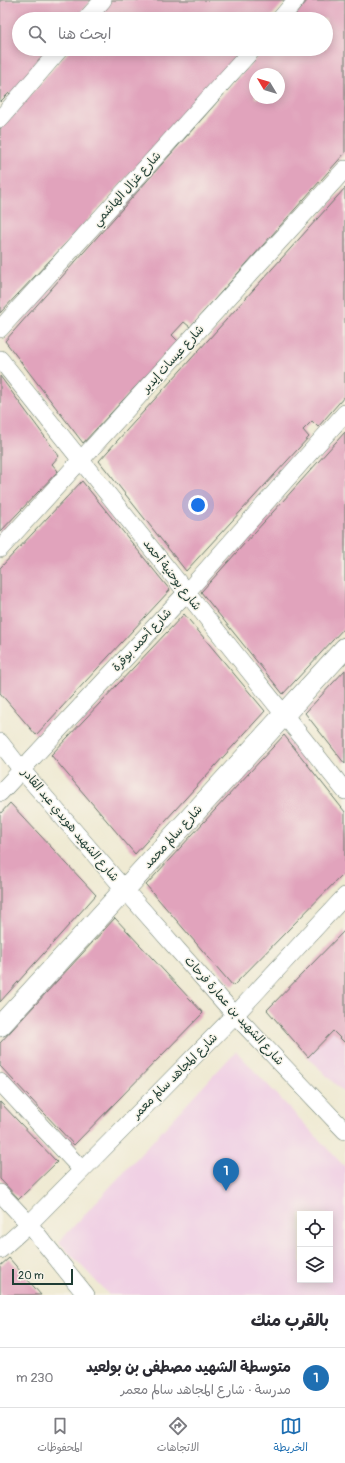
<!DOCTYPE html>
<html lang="ar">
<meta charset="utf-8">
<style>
body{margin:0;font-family:Pangolin,"Playpen Sans Arabic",sans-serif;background:#f7f7f7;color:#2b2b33;direction:rtl}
.controls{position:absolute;right:12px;bottom:12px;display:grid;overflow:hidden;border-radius:0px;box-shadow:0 2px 10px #0003}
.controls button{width:36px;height:36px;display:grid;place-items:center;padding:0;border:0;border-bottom:1px solid #e1e1e2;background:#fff;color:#2b2b33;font:20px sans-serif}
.compass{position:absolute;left:249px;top:68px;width:36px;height:36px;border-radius:50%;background:#fff;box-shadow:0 2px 10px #0003;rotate:308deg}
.scale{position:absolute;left:12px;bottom:10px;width:61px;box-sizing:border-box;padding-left:4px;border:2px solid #1f3d34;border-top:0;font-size:11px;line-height:14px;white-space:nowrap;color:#1f3d34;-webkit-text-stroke:3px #f7f3e8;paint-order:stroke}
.you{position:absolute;left:198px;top:505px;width:14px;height:14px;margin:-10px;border:3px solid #fff;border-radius:50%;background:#1a73e8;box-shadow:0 0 0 6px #1a73e833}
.badge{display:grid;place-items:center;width:26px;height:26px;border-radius:50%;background:#1f6fb2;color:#fff;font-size:13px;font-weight:700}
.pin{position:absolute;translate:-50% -33px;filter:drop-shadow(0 1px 2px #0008)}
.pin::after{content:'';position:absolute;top:21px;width:14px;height:12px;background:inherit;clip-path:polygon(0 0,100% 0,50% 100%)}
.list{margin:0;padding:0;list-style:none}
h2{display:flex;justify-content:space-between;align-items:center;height:52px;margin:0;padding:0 16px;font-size:17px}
h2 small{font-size:13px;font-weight:400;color:#7c7c81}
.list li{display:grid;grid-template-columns:26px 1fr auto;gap:12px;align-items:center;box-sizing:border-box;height:60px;padding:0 16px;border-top:1px solid #e1e1e2}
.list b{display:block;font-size:15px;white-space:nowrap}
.list p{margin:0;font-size:13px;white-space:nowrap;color:#7c7c81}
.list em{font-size:13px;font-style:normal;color:#7c7c81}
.icon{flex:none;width:22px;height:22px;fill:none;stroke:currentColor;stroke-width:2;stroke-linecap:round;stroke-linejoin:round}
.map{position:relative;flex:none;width:345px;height:1295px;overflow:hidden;direction:ltr}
.search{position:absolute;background:#fff;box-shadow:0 2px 10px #0003;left:12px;right:12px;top:12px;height:44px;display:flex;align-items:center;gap:10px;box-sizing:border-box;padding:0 14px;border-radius:22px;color:#7c7c81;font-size:15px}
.sheet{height:112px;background:#fff}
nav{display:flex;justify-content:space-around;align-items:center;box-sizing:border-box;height:56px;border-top:1px solid #e1e1e2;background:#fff;font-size:11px;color:#7c7c81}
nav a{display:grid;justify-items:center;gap:2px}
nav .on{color:#1f6fb2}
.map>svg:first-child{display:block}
.built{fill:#f0d0e4;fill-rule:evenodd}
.building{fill:#e1a3bc;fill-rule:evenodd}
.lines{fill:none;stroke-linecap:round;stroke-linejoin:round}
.minor-casing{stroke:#687a6c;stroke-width:18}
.tertiary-casing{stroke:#687a6c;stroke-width:22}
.minor{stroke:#fff;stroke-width:17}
.tertiary{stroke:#fff;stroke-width:21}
.labels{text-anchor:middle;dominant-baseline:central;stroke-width:3;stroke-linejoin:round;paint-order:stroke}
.street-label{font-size:12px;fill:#1f3d34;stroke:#f7f3e8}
</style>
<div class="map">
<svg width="345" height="1295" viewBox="0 0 345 1295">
<rect width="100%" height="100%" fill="#f7f3e8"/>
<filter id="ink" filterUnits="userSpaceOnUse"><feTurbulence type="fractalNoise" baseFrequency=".025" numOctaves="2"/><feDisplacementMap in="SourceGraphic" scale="8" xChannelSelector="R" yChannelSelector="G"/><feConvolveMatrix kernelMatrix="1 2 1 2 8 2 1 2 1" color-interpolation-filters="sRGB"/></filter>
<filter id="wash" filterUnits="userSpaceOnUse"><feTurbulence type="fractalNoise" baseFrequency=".012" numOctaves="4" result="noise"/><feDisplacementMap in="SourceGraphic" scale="16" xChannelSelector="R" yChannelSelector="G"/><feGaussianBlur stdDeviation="0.9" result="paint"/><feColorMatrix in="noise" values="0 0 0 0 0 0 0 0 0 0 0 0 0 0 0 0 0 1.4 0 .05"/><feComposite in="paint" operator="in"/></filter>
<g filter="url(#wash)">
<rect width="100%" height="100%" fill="#efead3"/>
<!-- built -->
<g class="built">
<path d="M333,1031L345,1043V1094L308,1057Z"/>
<path d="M236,1051L345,1167V1295H109L59,1242ZM300,1214H330V1280H300Z"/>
</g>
<g id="blocks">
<!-- building -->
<g class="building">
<path d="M0,0H92L76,19H19V49H51L12,96L9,93L0,102Z"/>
<path d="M111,0H286L269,19H99L96,17Z"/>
<path d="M308,0H345V153L190,327L184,322L172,335L178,341L83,443L5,341L264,49H326V19H291ZM255,74H279V98H255Z"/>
<path d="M71,49H243L88,220L0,313V129Z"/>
<path d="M345,188V396L318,427L312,421L303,430L309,437L186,571L99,461Z"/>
<path d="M0,376L59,456L52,464L58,471L0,532Z"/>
<path d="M345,432V627L283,694L201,592Z"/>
<path d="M82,481L170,590L36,735L0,693V568Z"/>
<path d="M184,614L265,711L135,854L51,755Z"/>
<path d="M345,670V764L305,713Z"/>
<path d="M284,735L345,812V872L233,986L146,885Z"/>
<path d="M10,803L96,895L0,1002V814Z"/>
<path d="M115,918L203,1013L74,1145L0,1066V1043Z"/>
<path d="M345,930V1043L333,1031L308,1057L267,1010Z"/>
<path d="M0,1102L57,1162L19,1199L0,1179Z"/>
<path d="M9,1258L41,1295H0V1266Z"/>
</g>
</g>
</g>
<g filter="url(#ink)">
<use href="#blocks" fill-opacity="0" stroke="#687a6c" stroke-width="1"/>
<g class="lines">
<defs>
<g id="minor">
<path d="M86,19L103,0"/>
<path d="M280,19L296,0"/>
<path d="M0,119L60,49"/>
<path d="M0,329L253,49"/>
<path d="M0,359L345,791"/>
<path d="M0,549L345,169"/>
<path d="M0,742L21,769L125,890L235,1015L345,1131"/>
<path d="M0,793L186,593L345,413"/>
<path d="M0,1082L82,1170"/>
<path d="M0,1193L29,1224L86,1295"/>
<path d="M0,1250L29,1224L235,1015L345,896"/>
</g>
<path id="tertiary" d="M0,1026L345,648"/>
</defs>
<!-- minor casing -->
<use href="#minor" class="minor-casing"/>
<!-- tertiary casing -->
<use href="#tertiary" class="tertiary-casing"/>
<!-- minor -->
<use href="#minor" class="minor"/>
<!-- tertiary -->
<use href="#tertiary" class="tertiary"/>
</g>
</g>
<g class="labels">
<!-- street labels -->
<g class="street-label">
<text transform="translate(127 189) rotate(-48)">شارع غزال الهاشمي</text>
<text transform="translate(173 359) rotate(-48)">شارع عيسات إيدير</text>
<text transform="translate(172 575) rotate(52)">شارع بوحنية أحمد</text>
<text transform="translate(142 640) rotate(-47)">شارع أحمد بوقرة</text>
<text transform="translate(70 825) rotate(50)">شارع الشهيد هويدي عبد القادر</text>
<text transform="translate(173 837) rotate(-48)">شارع سالم محمد</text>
<text transform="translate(234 1011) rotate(48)">شارع الشهيد بن عمارة فرحات</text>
<text transform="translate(175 1076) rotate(-45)">شارع المجاهد سالم معمر</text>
</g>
</g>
</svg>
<div class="controls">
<button><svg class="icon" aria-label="locate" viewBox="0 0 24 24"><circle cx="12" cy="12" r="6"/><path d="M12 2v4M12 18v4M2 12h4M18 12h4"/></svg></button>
<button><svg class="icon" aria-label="layers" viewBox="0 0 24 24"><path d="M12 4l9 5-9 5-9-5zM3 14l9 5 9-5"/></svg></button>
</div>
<svg class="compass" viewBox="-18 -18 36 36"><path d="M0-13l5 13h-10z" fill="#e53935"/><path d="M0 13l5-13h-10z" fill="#7c7c81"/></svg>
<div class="scale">20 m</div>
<div class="you"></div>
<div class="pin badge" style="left:226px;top:1191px">1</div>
<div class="search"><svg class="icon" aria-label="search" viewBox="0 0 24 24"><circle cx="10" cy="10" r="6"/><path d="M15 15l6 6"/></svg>ابحث هنا</div>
</div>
<section class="sheet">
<h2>بالقرب منك<small></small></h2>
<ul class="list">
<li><span class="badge">1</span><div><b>متوسطة الشهيد مصطفى بن بولعيد</b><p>مدرسة · شارع المجاهد سالم معمر</p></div><em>230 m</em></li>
</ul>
</section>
<nav>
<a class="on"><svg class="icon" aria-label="map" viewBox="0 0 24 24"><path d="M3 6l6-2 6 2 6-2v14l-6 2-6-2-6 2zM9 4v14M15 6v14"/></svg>الخريطة</a>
<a><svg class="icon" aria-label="directions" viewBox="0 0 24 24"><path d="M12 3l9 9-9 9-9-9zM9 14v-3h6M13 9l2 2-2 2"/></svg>الاتجاهات</a>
<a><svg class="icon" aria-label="saved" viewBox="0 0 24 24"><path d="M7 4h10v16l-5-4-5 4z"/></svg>المحفوظات</a>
</nav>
